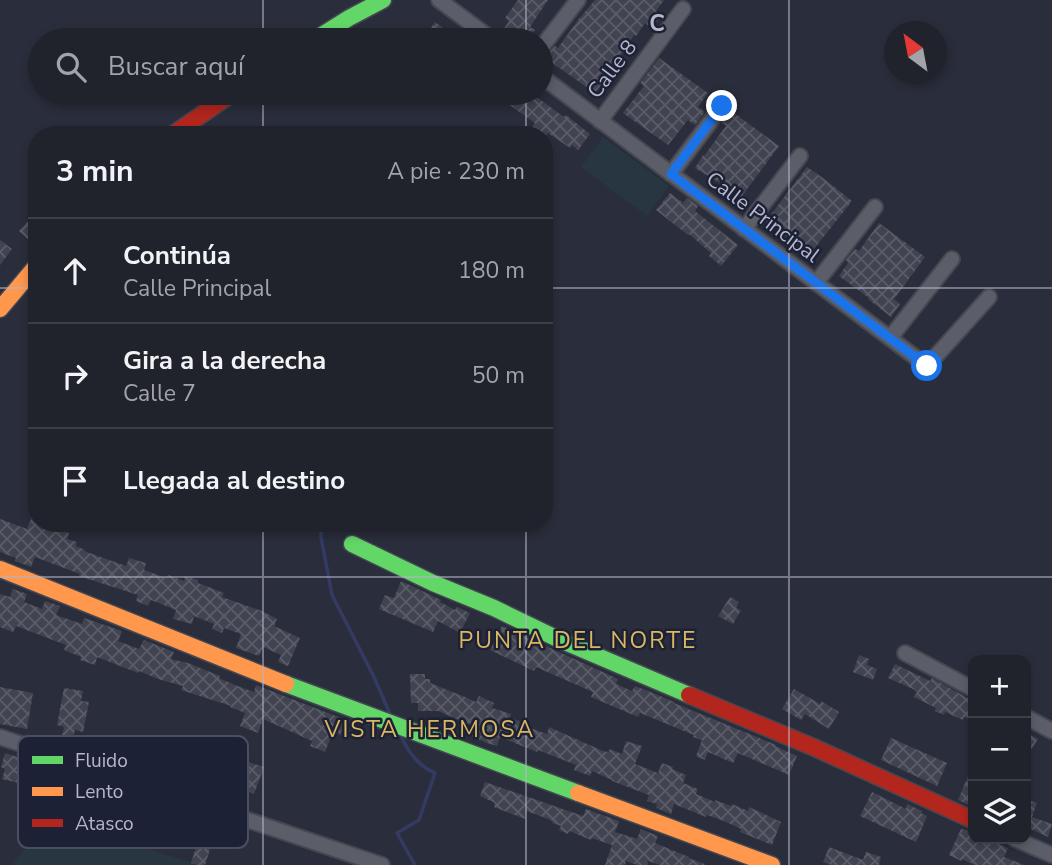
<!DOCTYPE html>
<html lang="es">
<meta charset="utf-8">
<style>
body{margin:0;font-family:"Nunito Sans",sans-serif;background:#2d2f38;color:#f1f3f6}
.controls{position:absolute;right:21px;bottom:21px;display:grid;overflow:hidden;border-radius:14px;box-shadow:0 4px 10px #0003}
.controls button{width:63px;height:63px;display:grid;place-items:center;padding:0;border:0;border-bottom:2px solid #3d3f48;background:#20222c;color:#f1f3f6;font:35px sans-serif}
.compass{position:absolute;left:884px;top:21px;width:63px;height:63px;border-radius:50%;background:#20222c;box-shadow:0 4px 10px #0003;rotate:328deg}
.stop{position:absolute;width:21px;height:21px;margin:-16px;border:5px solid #1a73e8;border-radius:50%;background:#fff}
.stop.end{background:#1a73e8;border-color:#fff;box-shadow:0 2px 7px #0008}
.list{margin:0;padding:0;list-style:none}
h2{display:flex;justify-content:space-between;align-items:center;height:91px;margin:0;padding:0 28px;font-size:30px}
h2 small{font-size:23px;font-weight:400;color:#a2a4a9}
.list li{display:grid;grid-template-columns:46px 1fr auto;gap:21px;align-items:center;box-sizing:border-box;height:105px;padding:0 28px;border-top:2px solid #3d3f48}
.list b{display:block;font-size:26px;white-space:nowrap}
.list p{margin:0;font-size:23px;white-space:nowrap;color:#a2a4a9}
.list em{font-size:23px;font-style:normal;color:#a2a4a9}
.icon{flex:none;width:38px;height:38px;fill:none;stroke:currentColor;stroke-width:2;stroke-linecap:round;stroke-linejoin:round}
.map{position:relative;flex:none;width:1052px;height:865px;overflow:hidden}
.search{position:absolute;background:#20222c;box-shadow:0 4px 10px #0003;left:28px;top:28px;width:525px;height:77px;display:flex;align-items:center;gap:18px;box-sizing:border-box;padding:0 24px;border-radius:38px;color:#a2a4a9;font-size:26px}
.panel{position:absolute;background:#20222c;box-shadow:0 4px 10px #0003;left:28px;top:126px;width:525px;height:406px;border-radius:28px}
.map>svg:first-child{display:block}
.grass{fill:#273641}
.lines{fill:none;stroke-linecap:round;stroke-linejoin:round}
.stream{stroke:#343b63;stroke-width:3.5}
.building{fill:url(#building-cross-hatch)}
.street-casing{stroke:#454751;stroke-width:18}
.fast-casing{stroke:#454751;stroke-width:19}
.slow-casing{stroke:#454751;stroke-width:19}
.jam-casing{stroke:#454751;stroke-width:19}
.street{stroke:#5b5d68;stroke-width:14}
.fast{stroke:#63d668;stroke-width:16}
.slow{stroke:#ff974d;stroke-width:16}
.jam{stroke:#b3261e;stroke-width:16}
.route{stroke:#1a73e8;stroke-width:9}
.grid{fill:none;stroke:#b5b7cb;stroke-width:2;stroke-opacity:0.55}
.labels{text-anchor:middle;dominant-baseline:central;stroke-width:5;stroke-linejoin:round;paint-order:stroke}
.street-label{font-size:21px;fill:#b5b7cb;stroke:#1d2136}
.neighbourhood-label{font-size:23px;letter-spacing:2px;fill:#dbb860;stroke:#1d2136}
.key{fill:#1d2136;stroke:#4b4e63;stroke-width:2}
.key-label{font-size:19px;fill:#b5b7cb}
.grid-label{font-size:23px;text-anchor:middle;font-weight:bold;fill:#b5b7cb;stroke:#1d2136;stroke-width:5;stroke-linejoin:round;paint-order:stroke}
</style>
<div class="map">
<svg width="1052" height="865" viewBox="0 0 1052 865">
<defs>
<pattern id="building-cross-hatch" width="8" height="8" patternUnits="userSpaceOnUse" patternTransform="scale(1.75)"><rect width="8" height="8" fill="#414350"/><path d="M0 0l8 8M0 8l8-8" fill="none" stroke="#5a5c68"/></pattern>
</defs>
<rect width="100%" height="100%" fill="#2a2d3b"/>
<!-- grass -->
<g class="grass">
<path d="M603,137L669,186L647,216L581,167Z"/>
<path d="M51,819L200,865H11Z"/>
</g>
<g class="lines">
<!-- stream -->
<g class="stream">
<path d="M321,523V537L332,595L373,675L391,716"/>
<path d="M401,736C408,752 418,766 435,773L419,820L397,833L415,865"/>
</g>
</g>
<!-- building -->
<g class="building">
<path d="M518,0H548L530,27L535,30L527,40H516L503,30L509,21L505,18Z"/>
<path d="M595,0H664L656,11L662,15L652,28L645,23L636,36L634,35L614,66L619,69L611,81L606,78L595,93L544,57L555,46L558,48L578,20Z"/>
<path d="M435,22L449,32L442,40H422Z"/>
<path d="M659,58L708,93L698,107L705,112L695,125L688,120L668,145L623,113L644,86L640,83Z"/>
<path d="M493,93H531L564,117L566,115L590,134L578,150L572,145L570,148L548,133L546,136L533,127L535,123Z"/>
<path d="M730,110L779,146L739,200L723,189L725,186L695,168L703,155L704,156L726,126L721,123Z"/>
<path d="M807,167L823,178L852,201L810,254L766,221Z"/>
<path d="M670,193L683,203L687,198L698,206L695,211L738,245L721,266L709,256L711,253L689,234L688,235L656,210Z"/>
<path d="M37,212V238L32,243L19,231Z"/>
<path d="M879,223L925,257L894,299L900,304L891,317L868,299L869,298L839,276L848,263L846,260L855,249L859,251Z"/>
<path d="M0,240L12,249L0,265Z"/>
<path d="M36,506L37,523H45L69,533L67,539L77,542L76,546L85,550L84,551L126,566L129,558L146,563L144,570L166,578L168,575L184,581L185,576L198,580V583L224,593L222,597L262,611L277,619L274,626L300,638L288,666L278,662L281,655L263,647L259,656L236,648L241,634L224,628L222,633L212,629L214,624L194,616L192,624L173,619L176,610L151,600L148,606L136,601L138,595L79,576L80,574L35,557L31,567L15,561L16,558L0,552V519L27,529Z"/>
<path d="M401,581L441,600L440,602L455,610L457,607L470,613L460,633L438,621L433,632L379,609L385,595L394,598Z"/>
<path d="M13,589L27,594L24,602L42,609L45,601L60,606L56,615L82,624L84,618L122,631L118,641L139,649L144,640L174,652L171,659L188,663L220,676L219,678L235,685L254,692L256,685L346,720L340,735L333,732L325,752L310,746L312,741L263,719L258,733L240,726L245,713L230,707L231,706L181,690L183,686L158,679L139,671L138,673L97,657L95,665L80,660L81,657L64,650L66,645L16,626L13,632L0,627V594L10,597Z"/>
<path d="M730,597L739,602L736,608L741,610L733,624L718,616Z"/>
<path d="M502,626L618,679L616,684L632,691L635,686L653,693L674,702V703L776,745L775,746L797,756L789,775L738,753L733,763L708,752L705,760L696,756L702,740L693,737L694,735L640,713L638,717L591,697L593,692L536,667L534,671L490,650Z"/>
<path d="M859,655L869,659L867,665L877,669L873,680L853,672Z"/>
<path d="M895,664L930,681L932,678L973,701V715L971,720L964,717L963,720L945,712L944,715L935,711L936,708L914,697L917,692L913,689L888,678Z"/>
<path d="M410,674H425V679H430V683L465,697L476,702L479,696L494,703L492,708L511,714L510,718L520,721L519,724L547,734L549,727L603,751L608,752L610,749L622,754L626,741L642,746L635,764L658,773L662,763L673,767L672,769L686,775L683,783L698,789L696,794L715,802V800L731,806L732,804L748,811L749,807L781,822L772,845L740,832L741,829L724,821L707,815L706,817L674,804L671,814L656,808L657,804L647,801L649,795L612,781V780L592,771L590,776L574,770L576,765L538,750L537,752L500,737L497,746L487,743L469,735L473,726L438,711H418V703H411Z"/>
<path d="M0,687L33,693L27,729L0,724Z"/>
<path d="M64,688L83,691L81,701L89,702L83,732L75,730L73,738L62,736L64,727L57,725Z"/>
<path d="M794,689L820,704L821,701L839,712L829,729L805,714L801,720L782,709Z"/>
<path d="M1026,732L1038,739L1026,758Z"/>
<path d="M154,735L188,743L189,737L206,742L204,752L219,756L212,780L197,776L196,779L186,776L187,770L164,764L163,768L152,766L153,759L149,758Z"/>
<path d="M891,738L947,763L937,786L881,760Z"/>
<path d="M5,753L39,764L38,767L88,785L90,780L131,791L125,811L153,820L156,811L168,815L169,811L178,814L170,838L146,831L143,838L121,831L123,826L102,820L105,810L46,793L44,799L33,795L36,787L2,779L5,769L1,767Z"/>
<path d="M239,759L264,767L254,794L244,790L242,796L232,793L235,786L230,784Z"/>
<path d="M973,764V807L958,800Z"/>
<path d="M485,782L583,816L586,809L619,821L615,832L637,839L641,829L658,836L655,843L689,857L688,858L705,864L704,865H660L648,861L647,865H637L626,861L625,865H605L612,845L592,838L591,840L569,831L568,834L559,830L561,826L552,823L553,821L545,818L527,811L525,819L494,807L495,803L480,796Z"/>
<path d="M872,792L906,809L907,804L922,811L921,813L927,816L916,842L860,816Z"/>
<path d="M1026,799L1037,803L1032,817L1052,824L1048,837L1029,828L1027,832H1026Z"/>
<path d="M206,817L219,821L205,865H197L191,863Z"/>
<path d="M961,829L973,832V839H986L1008,848L1004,857L1024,865H975L962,859L961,861L949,855Z"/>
<path d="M829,847L863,860L866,852L881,857L879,865H831L823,862Z"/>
</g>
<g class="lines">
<defs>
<g id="street">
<path d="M439,0L493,40"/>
<path d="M541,48L578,0"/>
<path d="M541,76L927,366L989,297"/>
<path d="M600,121L683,9"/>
<path d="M671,174L722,106"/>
<path d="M744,229L800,156"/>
<path d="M816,283L875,207"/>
<path d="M890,338L952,259"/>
<path d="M905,653L973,689"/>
<path d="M1026,717L1052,731"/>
<path d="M0,737L382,865"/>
<path d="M1015,839L1052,855"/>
</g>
<g id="fast">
<path d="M314,40L349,18L383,0"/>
<path d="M352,544L433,583L494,608L560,640L689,695"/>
<path d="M286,684L578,793"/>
</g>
<g id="slow">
<path d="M0,309L37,265"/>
<path d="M0,569L286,684"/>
<path d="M578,793L772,865"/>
</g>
<g id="jam">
<path d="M172,135L233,93"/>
<path d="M689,695L813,747L973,820"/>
</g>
</defs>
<!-- street casing -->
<use href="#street" class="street-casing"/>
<!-- fast casing -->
<use href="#fast" class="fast-casing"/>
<!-- slow casing -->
<use href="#slow" class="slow-casing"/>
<!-- jam casing -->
<use href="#jam" class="jam-casing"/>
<!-- street -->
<use href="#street" class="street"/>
<!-- fast -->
<use href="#fast" class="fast"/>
<!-- slow -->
<use href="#slow" class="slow"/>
<!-- jam -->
<use href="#jam" class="jam"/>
</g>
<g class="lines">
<!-- route -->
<path class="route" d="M722,106L671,174L927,366"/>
</g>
<!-- grid -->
<path class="grid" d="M263,0V40M526,0V40M789,0V865M263,93V135M526,93V135M0,288H37M544,288H1052M263,523V865M526,523V865M0,577H1052"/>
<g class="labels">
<!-- street labels -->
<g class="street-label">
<text transform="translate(612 69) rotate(-53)">Calle 8</text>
<text transform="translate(763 217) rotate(37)">Calle Principal</text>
</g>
<!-- neighbourhood labels -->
<g class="neighbourhood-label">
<text x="578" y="640">PUNTA DEL NORTE</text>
<text x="430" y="729">VISTA HERMOSA</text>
</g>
</g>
<!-- legend -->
<rect x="18" y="736" width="230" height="112" rx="10" class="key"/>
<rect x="32" y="756" width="31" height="8" fill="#63d668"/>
<rect x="32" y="787" width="31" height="9" fill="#ff974d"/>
<rect x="32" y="819" width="31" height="8" fill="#b3261e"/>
<g class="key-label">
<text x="75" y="767">Fluido</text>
<text x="75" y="798">Lento</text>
<text x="75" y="830">Atasco</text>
</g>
<g class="grid-label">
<text x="657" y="31">C</text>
</g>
</svg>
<div class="controls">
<button>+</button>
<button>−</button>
<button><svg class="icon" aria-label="layers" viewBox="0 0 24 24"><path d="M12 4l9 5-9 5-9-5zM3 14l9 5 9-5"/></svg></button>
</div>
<svg class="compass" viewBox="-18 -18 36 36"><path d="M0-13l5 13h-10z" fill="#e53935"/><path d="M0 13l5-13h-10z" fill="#a2a4a9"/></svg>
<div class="stop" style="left:927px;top:366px"></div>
<div class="stop end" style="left:722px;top:106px"></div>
<div class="search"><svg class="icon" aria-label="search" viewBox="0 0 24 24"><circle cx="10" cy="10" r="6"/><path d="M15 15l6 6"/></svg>Buscar aquí</div>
<section class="panel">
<h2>3 min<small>A pie · 230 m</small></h2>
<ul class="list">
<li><svg class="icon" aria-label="ahead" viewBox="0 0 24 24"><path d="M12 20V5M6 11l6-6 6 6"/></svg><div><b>Continúa</b><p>Calle Principal</p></div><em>180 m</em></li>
<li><svg class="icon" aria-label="right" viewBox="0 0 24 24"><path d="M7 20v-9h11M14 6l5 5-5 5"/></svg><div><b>Gira a la derecha</b><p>Calle 7</p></div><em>50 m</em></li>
<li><svg class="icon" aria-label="arrive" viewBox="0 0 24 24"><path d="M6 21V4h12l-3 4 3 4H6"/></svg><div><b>Llegada al destino</b></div></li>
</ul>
</section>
</div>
